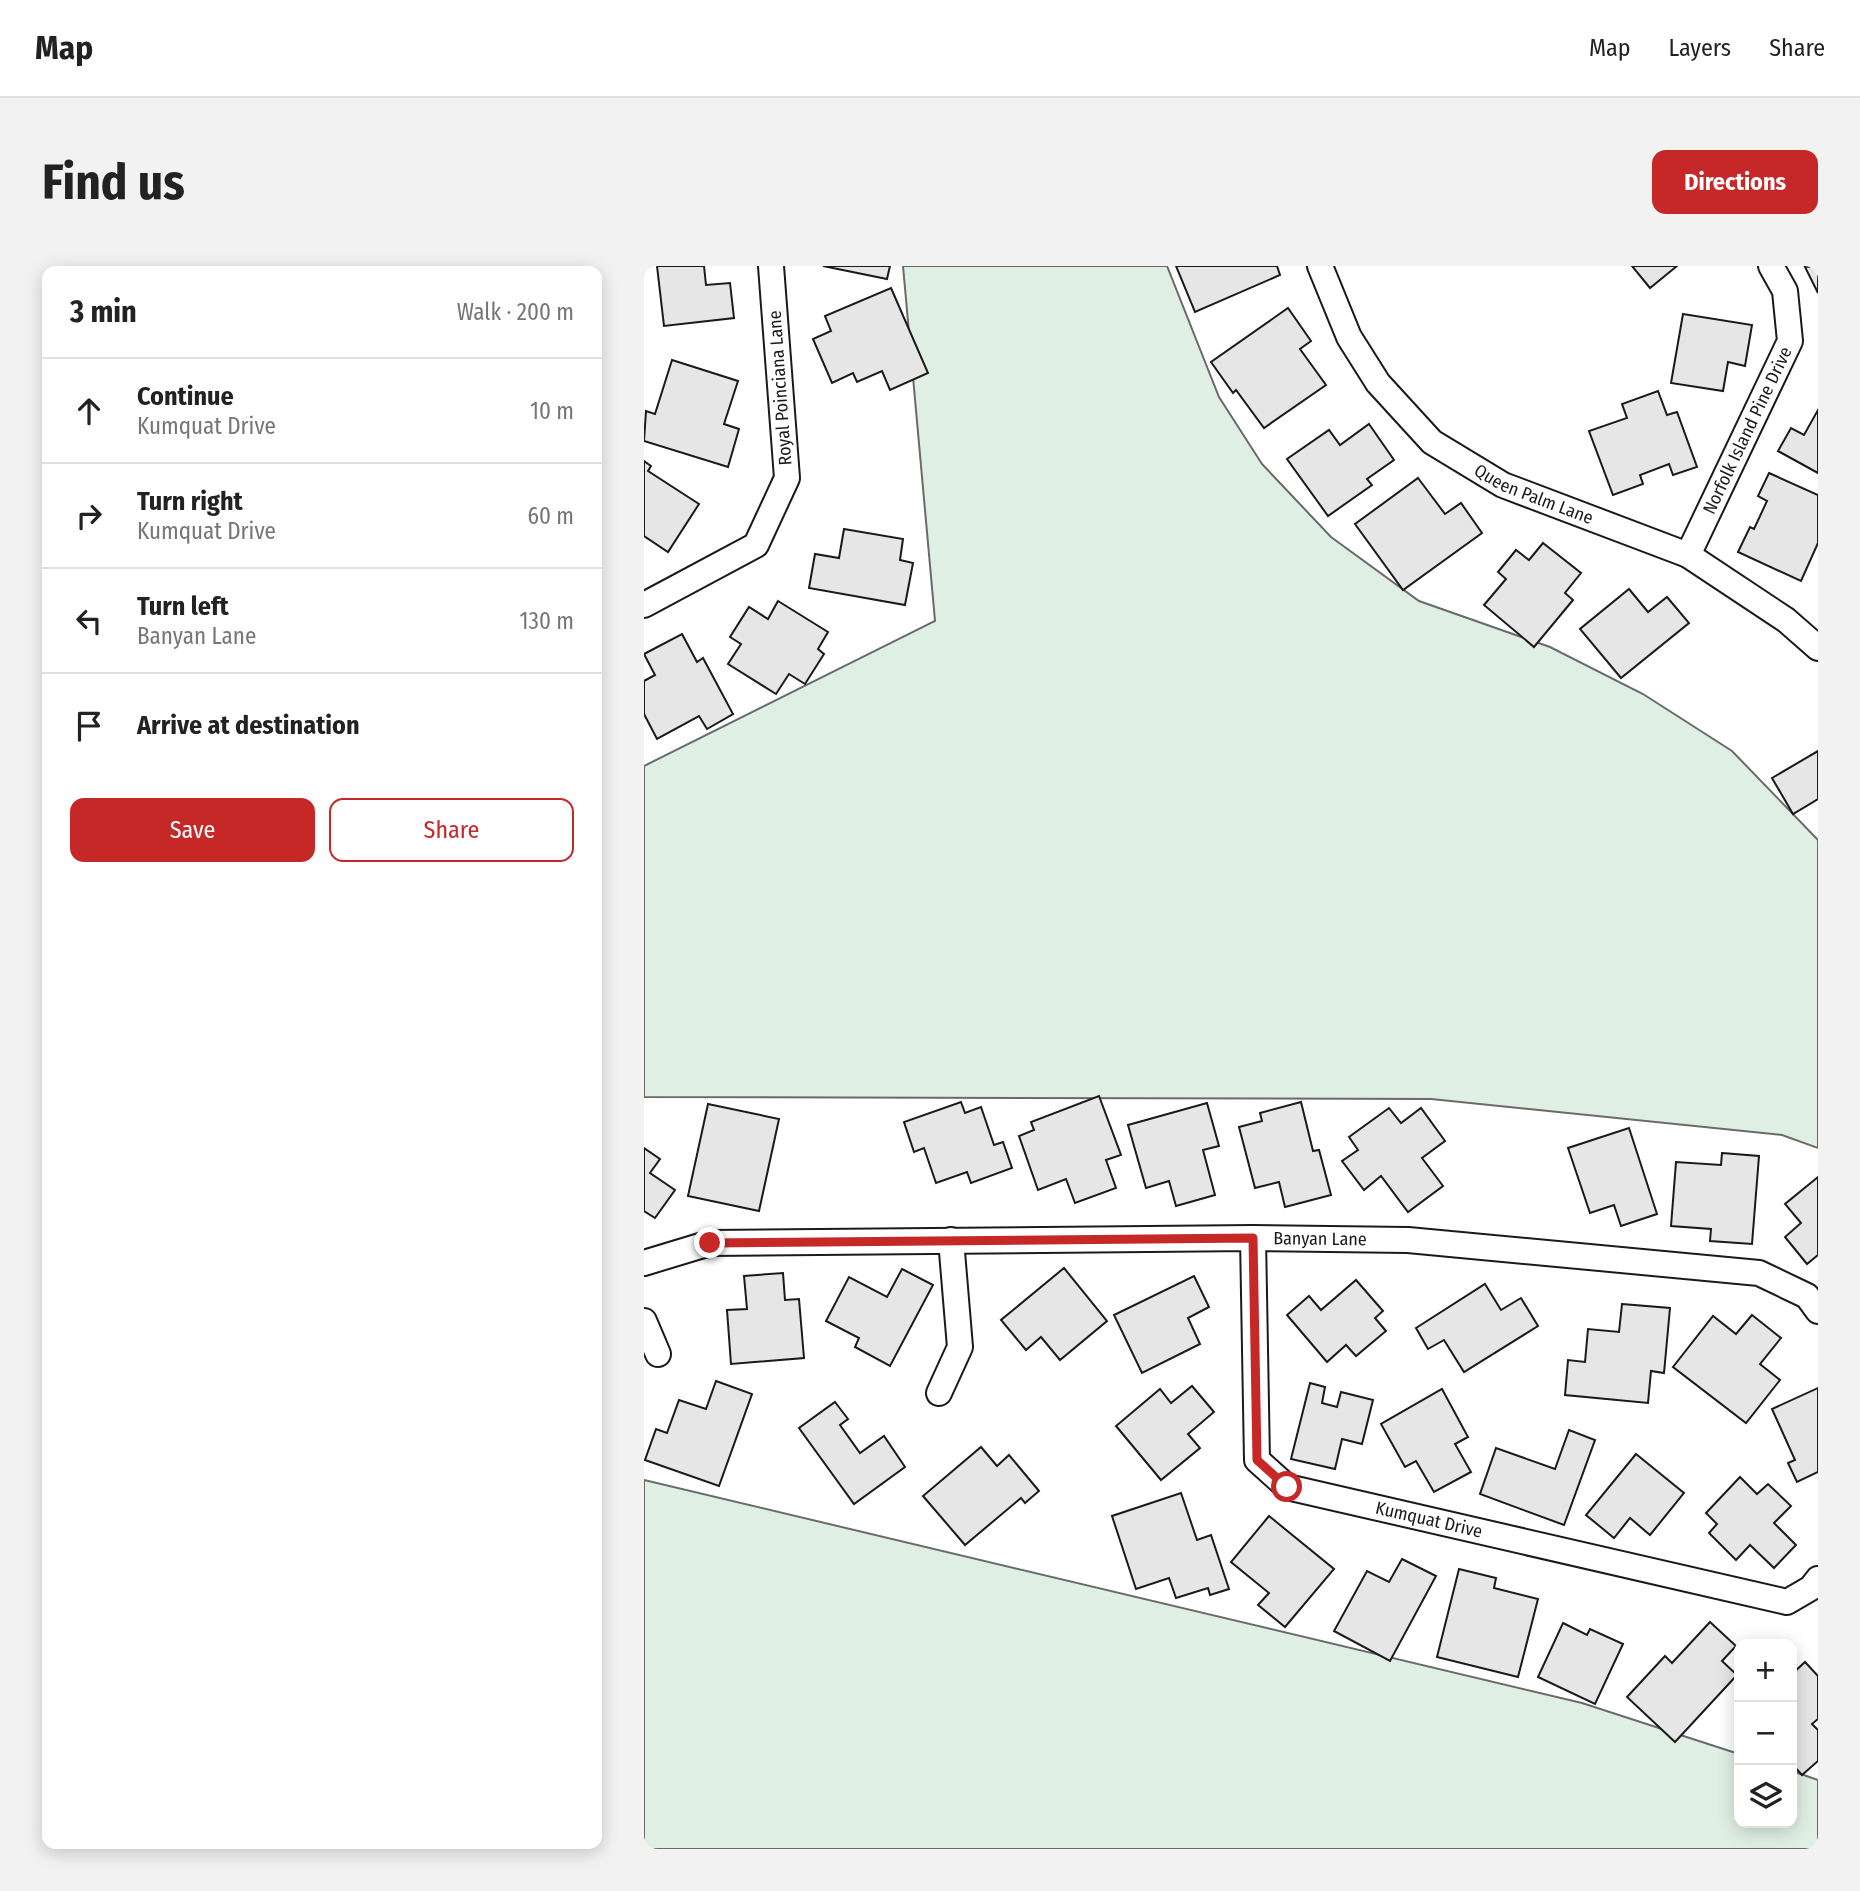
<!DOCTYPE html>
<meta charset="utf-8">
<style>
body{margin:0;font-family:"Fira Sans Condensed",sans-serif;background:#f2f2f2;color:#222}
.controls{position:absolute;right:21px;bottom:21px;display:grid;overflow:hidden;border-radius:14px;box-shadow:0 4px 18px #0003}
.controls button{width:63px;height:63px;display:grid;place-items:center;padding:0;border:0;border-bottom:2px solid #e0e0e0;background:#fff;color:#222;font:35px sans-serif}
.stop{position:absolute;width:21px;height:21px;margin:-16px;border:5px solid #c62828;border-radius:50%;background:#fff}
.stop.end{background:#c62828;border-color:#fff;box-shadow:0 2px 7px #0008}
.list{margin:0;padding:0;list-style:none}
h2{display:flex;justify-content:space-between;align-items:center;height:91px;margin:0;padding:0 28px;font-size:30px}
h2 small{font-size:23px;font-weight:400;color:#767676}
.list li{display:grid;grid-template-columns:46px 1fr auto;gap:21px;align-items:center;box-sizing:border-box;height:105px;padding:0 28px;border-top:2px solid #e0e0e0}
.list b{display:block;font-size:26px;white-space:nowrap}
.list p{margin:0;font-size:23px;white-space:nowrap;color:#767676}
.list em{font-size:23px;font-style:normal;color:#767676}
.actions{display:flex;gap:14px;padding:21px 28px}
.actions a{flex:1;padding:16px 0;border:2px solid #c62828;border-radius:14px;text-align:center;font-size:24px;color:#c62828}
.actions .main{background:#c62828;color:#fff}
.icon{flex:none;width:38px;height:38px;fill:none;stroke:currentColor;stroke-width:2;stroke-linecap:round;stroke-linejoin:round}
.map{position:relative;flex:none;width:1174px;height:1583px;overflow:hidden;border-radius:14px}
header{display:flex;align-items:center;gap:42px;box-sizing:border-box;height:98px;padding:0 35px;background:#fff;border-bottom:2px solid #e0e0e0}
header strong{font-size:33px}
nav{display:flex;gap:38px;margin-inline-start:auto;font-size:24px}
.intro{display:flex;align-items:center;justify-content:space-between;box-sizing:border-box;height:168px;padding:0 42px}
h1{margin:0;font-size:49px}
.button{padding:18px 32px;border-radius:14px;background:#c62828;color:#fff;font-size:24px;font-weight:700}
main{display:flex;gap:42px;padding:0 42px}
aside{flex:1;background:#fff;border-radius:14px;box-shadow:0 4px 18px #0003}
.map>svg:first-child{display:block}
.green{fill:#e0efe3;stroke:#6a6a6a;stroke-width:2}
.building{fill:#e6e6e6;stroke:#1a1a1a;stroke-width:2}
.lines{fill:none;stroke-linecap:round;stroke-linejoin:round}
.minor-casing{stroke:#1a1a1a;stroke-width:28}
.minor{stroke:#fff;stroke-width:24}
.route{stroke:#c62828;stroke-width:9}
.labels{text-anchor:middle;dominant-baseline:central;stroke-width:5;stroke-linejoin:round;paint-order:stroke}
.street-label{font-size:18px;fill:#1a1a1a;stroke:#fff}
</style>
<header>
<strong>Map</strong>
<nav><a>Map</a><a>Layers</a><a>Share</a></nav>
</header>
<div class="intro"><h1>Find us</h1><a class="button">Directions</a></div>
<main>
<aside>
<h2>3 min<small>Walk · 200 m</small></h2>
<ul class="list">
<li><svg class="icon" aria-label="ahead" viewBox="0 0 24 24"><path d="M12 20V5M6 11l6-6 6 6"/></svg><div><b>Continue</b><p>Kumquat Drive</p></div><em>10 m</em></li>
<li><svg class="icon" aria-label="right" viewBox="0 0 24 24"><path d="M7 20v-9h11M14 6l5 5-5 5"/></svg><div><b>Turn right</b><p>Kumquat Drive</p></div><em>60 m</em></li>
<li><svg class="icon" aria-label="left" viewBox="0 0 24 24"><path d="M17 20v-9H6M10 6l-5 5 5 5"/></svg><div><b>Turn left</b><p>Banyan Lane</p></div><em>130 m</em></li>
<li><svg class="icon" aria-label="arrive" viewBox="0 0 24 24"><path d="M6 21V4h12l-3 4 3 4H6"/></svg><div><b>Arrive at destination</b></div></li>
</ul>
<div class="actions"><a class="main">Save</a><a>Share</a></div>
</aside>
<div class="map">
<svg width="1174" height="1583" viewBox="0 0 1174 1583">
<rect width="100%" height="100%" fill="#fff"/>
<!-- green -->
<g class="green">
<path d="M259,0H523L575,131L618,198L687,271L775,335L906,381L999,428L1088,485L1174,574V882L1138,869L787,833L0,831V500L291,355Z"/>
<path d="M0,1214L938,1437L1095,1488V1557H1148V1505L1174,1514V1583H0Z"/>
</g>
<!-- building -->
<g class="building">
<path d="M13,0H60L62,19L86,17L90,52L20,60Z"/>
<path d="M179,0H246L243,13Z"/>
<path d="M532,0H633L636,9L551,46Z"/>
<path d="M988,0H1033L1006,22Z"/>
<path d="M1174,0V27L1161,1Z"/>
<path d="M247,22L284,107L246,124L238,105L213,116L209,107L188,117L169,73L187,65L181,50Z"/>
<path d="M644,42L667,75L656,83L682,119L620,162L592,124L589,127L567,96Z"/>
<path d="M1039,48L1108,59L1101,100L1084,96L1079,125L1027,117Z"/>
<path d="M28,94L94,115L80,158L95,163L84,201L0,175L2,145L11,148Z"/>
<path d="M1014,125L1023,149L1033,146L1053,201L1029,209L1025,198L996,209L999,218L969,229L945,165L983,152L978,138Z"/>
<path d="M1174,144V207L1134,185L1147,162L1160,169Z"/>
<path d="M725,158L750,194L723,213L728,219L684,250L643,193L685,164L696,179Z"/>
<path d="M0,195L7,200L4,205L55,238L24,286L0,270Z"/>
<path d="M1125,207L1174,229V277L1157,315L1094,286L1106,261L1110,263L1123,235L1114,230Z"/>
<path d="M774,212L801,248L817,237L838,267L759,324L711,258Z"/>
<path d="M200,263L259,273L256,294L269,297L261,339L165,322L171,288L195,292Z"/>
<path d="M899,277L937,307L921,327L929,334L890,381L840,339L862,313L854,306L872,284L885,294Z"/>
<path d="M985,323L1004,346L1023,331L1045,357L977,412L936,363Z"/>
<path d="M134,335L184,366L174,383L180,388L161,418L145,408L132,428L84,398L97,378L86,371L105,341L124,353Z"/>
<path d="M38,368L53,396L59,392L89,448L63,463L55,450L13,473L0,448V415L11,409L0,388Z"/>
<path d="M1174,485V533L1149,548L1128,512Z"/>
<path d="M455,830L477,889L462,894L472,922L431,937L422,913L394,924L375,870L390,864L387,856Z"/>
<path d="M317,836L321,847L337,841L350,879L359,876L368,902L327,917L323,906L292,917L280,882L270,886L260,856Z"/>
<path d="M657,836L669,885L675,884L687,929L641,941L635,916L611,922L595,861L618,855L616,847Z"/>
<path d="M563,837L575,880L559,884L571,929L532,940L525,915L502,922L484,859Z"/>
<path d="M64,838L135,853L115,945L44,930Z"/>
<path d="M745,842L757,857L777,842L801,875L778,892L799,920L764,946L737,910L720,924L698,895L714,884L705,871Z"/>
<path d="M985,862L1013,948L977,960L970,939L946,947L924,882Z"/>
<path d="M0,882L16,893L6,907L31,924L11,952L0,945Z"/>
<path d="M1078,887L1115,890L1108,978L1066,975L1067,963L1027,960L1032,896L1077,899Z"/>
<path d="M1174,911V989L1163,998L1141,971L1157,957L1141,938Z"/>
<path d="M420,1002L463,1055L416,1094L397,1071L382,1084L357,1054Z"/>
<path d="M258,1003L289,1019L246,1100L211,1081L215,1072L182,1055L205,1011L243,1031Z"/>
<path d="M139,1007L141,1034L155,1033L160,1092L87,1098L83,1044L103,1043L100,1010Z"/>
<path d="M550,1010L565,1041L544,1052L556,1078L498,1107L470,1049Z"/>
<path d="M712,1014L739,1045L731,1052L742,1065L712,1090L702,1079L683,1096L643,1049L665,1030L677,1044Z"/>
<path d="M841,1018L857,1044L877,1032L894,1060L820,1106L800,1074L784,1083L772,1062Z"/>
<path d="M978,1038L1026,1042L1020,1107L1007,1105L1004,1137L921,1129L924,1094L941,1096L944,1063L975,1066Z"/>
<path d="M1108,1049L1137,1072L1116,1098L1136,1114L1102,1157L1029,1101L1069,1050L1092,1068Z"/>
<path d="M72,1115L108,1128L75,1220L1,1194L12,1163L23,1167L35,1134L62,1143Z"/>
<path d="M666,1117L681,1121L678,1137L693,1141L697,1126L729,1134L718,1178L698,1173L691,1203L647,1193Z"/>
<path d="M548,1120L570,1146L544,1168L556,1182L517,1214L472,1160L516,1123L527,1137Z"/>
<path d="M1174,1122V1206L1153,1216L1144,1197L1151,1194L1128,1143Z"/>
<path d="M798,1123L824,1171L811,1178L827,1206L790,1226L772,1195L761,1201L737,1158Z"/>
<path d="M191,1136L204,1153L196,1159L216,1187L240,1170L261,1201L210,1238L155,1162Z"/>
<path d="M925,1164L951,1174L920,1259L836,1228L852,1182L911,1203Z"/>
<path d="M337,1181L353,1200L365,1189L395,1225L381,1237L377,1232L321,1279L279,1230Z"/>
<path d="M992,1188L1040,1227L1006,1269L986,1252L970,1272L942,1249Z"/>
<path d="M1096,1211L1113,1228L1124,1218L1147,1240L1130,1257L1152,1279L1130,1302L1106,1279L1092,1294L1065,1267L1073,1258L1062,1247Z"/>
<path d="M537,1227L553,1274L567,1269L585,1323L566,1329L564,1322L532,1332L525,1312L492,1323L468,1250Z"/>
<path d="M625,1250L690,1303L641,1361L614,1339L625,1327L587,1296Z"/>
<path d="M758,1293L792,1310L746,1395L690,1365L723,1305L745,1316Z"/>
<path d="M815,1303L852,1312L850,1322L894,1333L874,1411L793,1391Z"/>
<path d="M1066,1356L1092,1380L1078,1395L1093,1409L1031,1476L983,1431L1021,1390L1028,1397Z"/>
<path d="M919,1357L943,1369L946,1363L979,1378L951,1438L894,1411Z"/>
<path d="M1161,1396L1174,1410V1453L1168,1458L1174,1464V1495L1158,1509L1148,1498V1408Z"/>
</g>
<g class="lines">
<defs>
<g id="minor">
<path id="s1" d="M676,0L705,71L734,117L788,176L859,219L1044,289L1142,354L1174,382"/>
<path id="s2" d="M1044,289L1146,75L1141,25L1127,0"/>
<path d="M0,339L112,279L143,212L127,0"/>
<path id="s3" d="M609,972L613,1194L643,1221L1143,1336L1167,1322L1174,1313"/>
<path id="s4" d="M0,997L66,977L609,972L764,974L1115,1007L1163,1030L1174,1045"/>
<path d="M0,1055L14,1088"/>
<path d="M295,1127L316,1081L307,974"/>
</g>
</defs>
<!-- minor casing -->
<use href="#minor" class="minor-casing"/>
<!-- minor -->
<use href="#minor" class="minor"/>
</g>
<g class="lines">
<!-- route -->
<path class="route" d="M66,977L609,972L613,1194L643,1221"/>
</g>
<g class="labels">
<!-- street labels -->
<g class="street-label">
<text transform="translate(136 122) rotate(-94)">Royal Poinciana Lane</text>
<text stroke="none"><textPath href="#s2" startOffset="138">Norfolk Island Pine Drive</textPath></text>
<text stroke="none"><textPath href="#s1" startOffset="326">Queen Palm Lane</textPath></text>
<text stroke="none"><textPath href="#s4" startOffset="679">Banyan Lane</textPath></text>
<text stroke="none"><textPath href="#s3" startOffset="408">Kumquat Drive</textPath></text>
</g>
</g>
</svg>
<div class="controls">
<button>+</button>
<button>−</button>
<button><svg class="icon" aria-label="layers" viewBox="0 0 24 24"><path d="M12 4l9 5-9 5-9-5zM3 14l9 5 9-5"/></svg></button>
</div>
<div class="stop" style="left:643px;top:1221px"></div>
<div class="stop end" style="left:66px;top:977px"></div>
</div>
</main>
